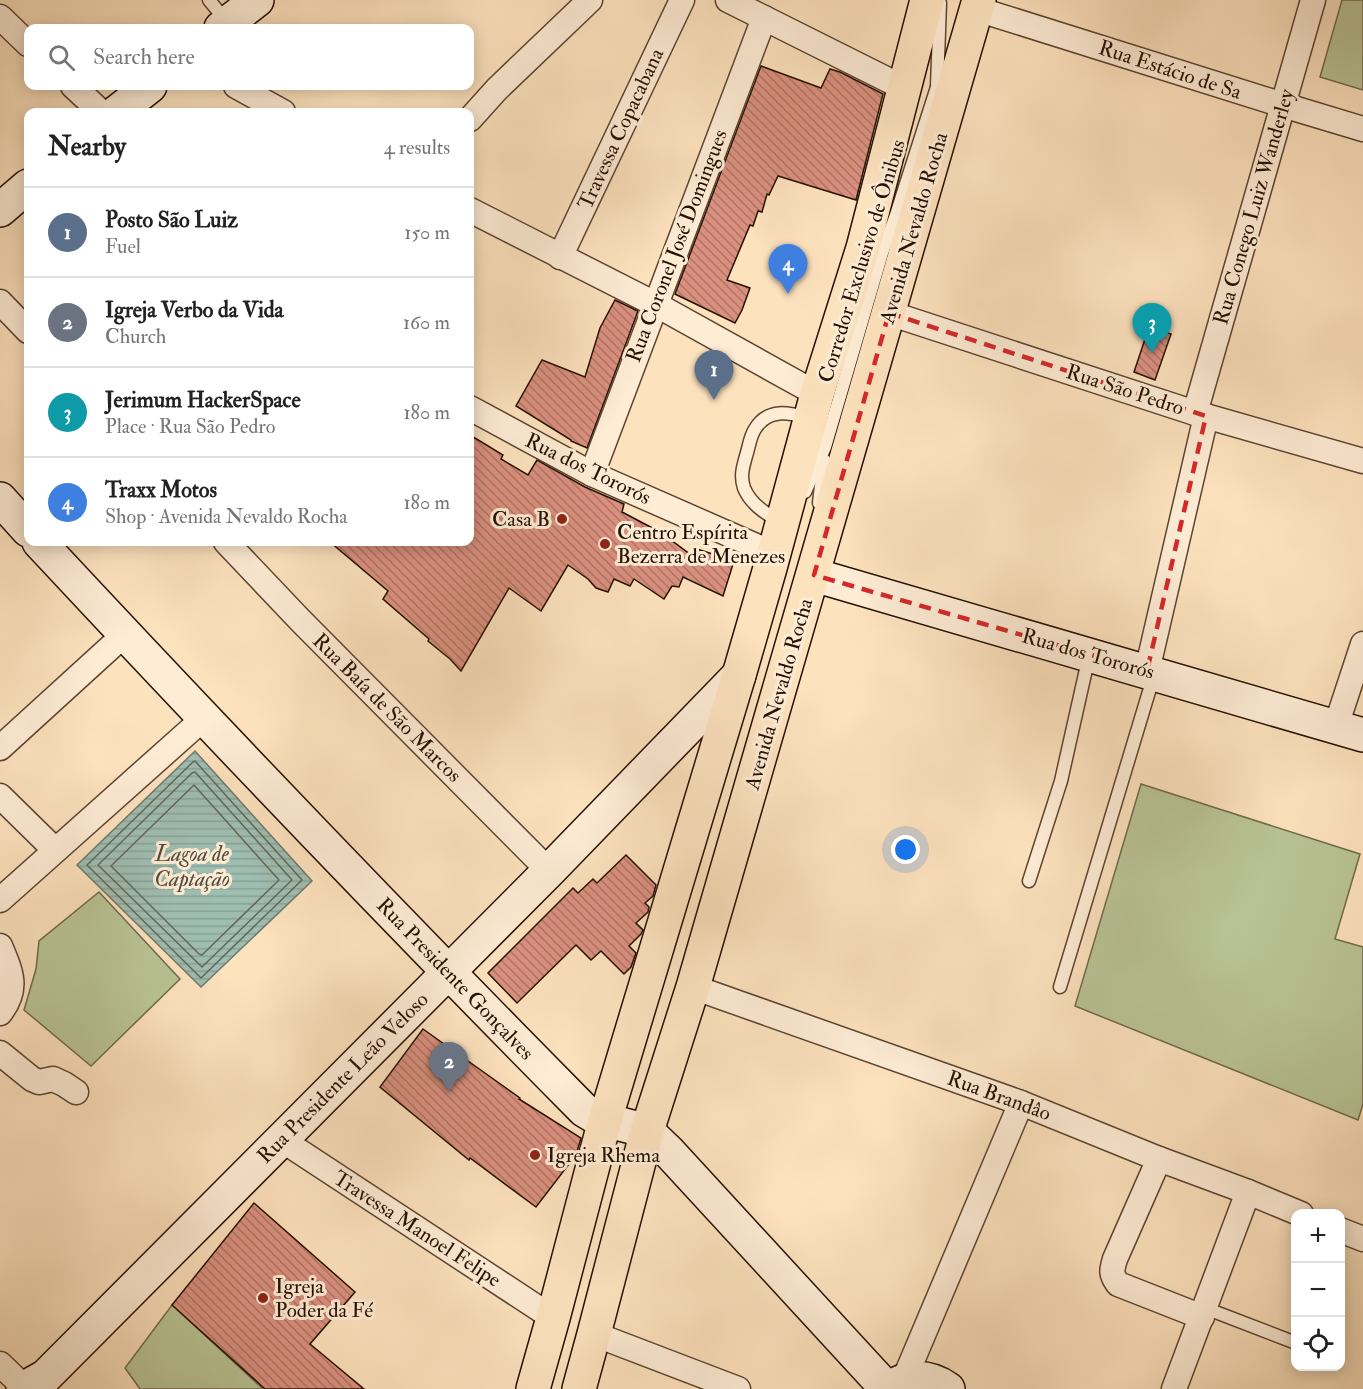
<!DOCTYPE html>
<meta charset="utf-8">
<style>
body{margin:0;font-family:"IM FELL Double Pica",serif;background:#f2f2f2;color:#222}
.controls{position:absolute;right:18px;bottom:18px;display:grid;overflow:hidden;border-radius:12px;box-shadow:0 3px 15px #0003}
.controls button{width:54px;height:54px;display:grid;place-items:center;padding:0;border:0;border-bottom:2px solid #e0e0e0;background:#fff;color:#222;font:30px sans-serif}
.you{position:absolute;left:906px;top:850px;width:21px;height:21px;margin:-15px;border:4px solid #fff;border-radius:50%;background:#1a73e8;box-shadow:0 0 0 9px #1a73e833}
.badge{display:grid;place-items:center;width:39px;height:39px;border-radius:50%;background:#0b8043;color:#fff;font-size:20px;font-weight:700}
.pin{position:absolute;translate:-50% -50px;filter:drop-shadow(0 2px 3px #0008)}
.pin::after{content:'';position:absolute;top:32px;width:21px;height:18px;background:inherit;clip-path:polygon(0 0,100% 0,50% 100%)}
.list{margin:0;padding:0;list-style:none}
h2{display:flex;justify-content:space-between;align-items:center;height:78px;margin:0;padding:0 24px;font-size:26px}
h2 small{font-size:20px;font-weight:400;color:#767676}
.list li{display:grid;grid-template-columns:39px 1fr auto;gap:18px;align-items:center;box-sizing:border-box;height:90px;padding:0 24px;border-top:2px solid #e0e0e0}
.list b{display:block;font-size:22px;white-space:nowrap}
.list p{margin:0;font-size:20px;white-space:nowrap;color:#767676}
.list em{font-size:20px;font-style:normal;color:#767676}
.icon{flex:none;width:33px;height:33px;fill:none;stroke:currentColor;stroke-width:2;stroke-linecap:round;stroke-linejoin:round}
.map{position:relative;flex:none;width:1363px;height:1389px;overflow:hidden}
.search{position:absolute;background:#fff;box-shadow:0 3px 15px #0003;left:24px;top:24px;width:450px;height:66px;display:flex;align-items:center;gap:15px;box-sizing:border-box;padding:0 21px;border-radius:12px;color:#767676;font-size:22px}
.panel{position:absolute;background:#fff;box-shadow:0 3px 15px #0003;left:24px;top:108px;width:450px;height:438px;border-radius:12px}
.map>svg:first-child{display:block}
.green{fill:#b9c496;stroke:#706a4c;stroke-width:1.5}
.water{fill:url(#water-rules);stroke:#6f786c;stroke-width:1.5}
.lines{fill:none;stroke-linecap:round;stroke-linejoin:round}
.shore{stroke:#62675a;stroke-width:1.5}
.building{fill:url(#building-back-hatch);stroke:#261002;stroke-width:1.5}
.lane-casing{stroke:#5c4431;stroke-width:15}
.street-casing{stroke:#5c4431;stroke-width:27}
.secondary-casing{stroke:#261002;stroke-width:36}
.highway-casing{stroke:#261002;stroke-width:36}
.lane{stroke:#feecd5;stroke-width:12}
.street{stroke:#feecd5;stroke-width:24}
.secondary{stroke:#feecd5;stroke-width:33}
.highway{stroke:#fde2be;stroke-width:33}
.marked{fill:none;stroke:#d62828;stroke-width:4.5;stroke-dasharray:12 8;stroke-linejoin:round}
.poi-dot{fill:#8f2418;stroke:#feecd5;stroke-width:2}
.labels{text-anchor:middle;dominant-baseline:central;stroke-width:6;stroke-linejoin:round;paint-order:stroke}
.street-label{font-size:21px;fill:#261002;stroke:#feecd5}
.poi-label{font-size:21px;fill:#261002;stroke:#feecd5;text-anchor:start}
.water-label{font-size:22px;font-style:italic;fill:#504d40;stroke:#feecd5}
</style>
<div class="map">
<svg width="1363" height="1389" viewBox="0 0 1363 1389">
<defs>
<pattern id="water-rules" width="6" height="5" patternUnits="userSpaceOnUse" patternTransform="scale(1.5)"><rect width="6" height="5" fill="#9fbeb2"/><path d="M0 2.5h6" fill="none" stroke="#89a297"/></pattern>
<pattern id="building-back-hatch" width="6" height="6" patternUnits="userSpaceOnUse" patternTransform="scale(1.5)"><rect width="6" height="6" fill="#da907f"/><path d="M-1 5l2 2M0 0l6 6M5-1l2 2" fill="none" stroke="#b17466"/></pattern>
</defs>
<rect width="100%" height="100%" fill="#fde2be"/>
<filter id="stains"><feTurbulence type="fractalNoise" baseFrequency=".00333" numOctaves="4"/><feColorMatrix values="0 0 0 0 .2 0 0 0 0 .09 0 0 0 0 .02 0 0 0 .5 -.17"/></filter>
<radialGradient id="worn" r=".72"><stop offset=".6" stop-color="#630" stop-opacity="0"/><stop offset="1" stop-color="#630" stop-opacity=".3"/></radialGradient>
<!-- green -->
<g class="green">
<path d="M1342,0H1363V90L1320,77Z"/>
<path d="M1141,784L1360,854L1335,939L1363,947V1104L1358,1120L1075,1006Z"/>
<path d="M99,892L180,979L91,1066L24,1010L36,969L39,941Z"/>
<path d="M172,1305L263,1389H140L125,1368Z"/>
</g>
<!-- water -->
<path class="water" d="M195,751L312,881L201,987L77,865Z"/>
<g class="lines">
<!-- shore -->
<g class="shore">
<path d="M195,761L302,880L201,978L87,865L193,762Z"/>
<path d="M195,772L292,880L202,967L98,865L192,773Z"/>
<path d="M194,785L279,880L202,955L199,954L111,866Z"/>
</g>
</g>
<!-- building -->
<g class="building">
<path d="M761,66L821,88L830,69L840,72L883,94L856,200L778,176L769,195L767,194L762,212L758,211L753,226L750,225L727,280L750,288L742,310L735,323L675,294Z"/>
<path d="M615,300L638,311L587,448L571,441V440L516,406L542,360L585,377L600,328Z"/>
<path d="M1149,327L1171,334L1155,380L1134,372Z"/>
<path d="M470,435L503,455L501,459L528,475L537,460L585,487L624,504L622,512L660,532L694,557L697,549L734,561L723,596L683,577L679,587L672,586L664,599L634,579L630,586L614,579L608,592L596,588L588,579L568,565L541,611L509,588L461,671L450,659L428,641L429,639L383,599L388,591L330,542H470Z"/>
<path d="M626,855L656,885L653,896L645,903L649,907L648,912L636,923L643,930L641,934L629,946L636,953L631,967L624,974L601,951L591,960L576,945L517,1003L488,973L573,888L578,893L593,879L597,883Z"/>
<path d="M423,1029L520,1098L519,1099L581,1138L576,1155L536,1207L470,1158L469,1160L380,1087Z"/>
<path d="M254,1203L355,1292L310,1344L364,1389H265L172,1305Z"/>
</g>
<g class="lines">
<defs>
<g id="lane">
<path d="M209,0L227,22"/>
<path d="M937,86L940,3"/>
<path d="M805,492L825,447L882,253L896,215L937,87"/>
<path d="M819,503L824,460"/>
<path d="M781,523C767,514 751,505 744,488C740,476 743,467 746,456C749,447 750,436 755,429C768,407 790,413 810,418"/>
<path d="M1029,881L1061,781L1089,656"/>
<path d="M1060,987L1154,675"/>
<path d="M1205,1308L1296,1343"/>
</g>
<g id="street">
<path d="M728,0L904,88"/>
<path d="M977,9L1283,105L1363,129"/>
<path d="M0,17L28,44"/>
<path d="M73,86L101,112"/>
<path d="M236,86L283,112"/>
<path d="M470,119L497,89L590,0"/>
<path d="M470,210L655,304L817,394"/>
<path d="M560,257L682,0"/>
<path d="M0,302L28,331"/>
<path d="M889,313L1195,413L1363,461"/>
<path d="M470,408L592,474L774,554"/>
<path d="M1195,413L1313,0"/>
<path d="M592,474L764,18"/>
<path d="M226,542L300,620L549,871"/>
<path d="M1147,671L1206,416"/>
<path d="M1336,726L1363,644"/>
<path d="M0,748L125,634"/>
<path d="M0,796L55,850"/>
<path d="M0,900L204,718"/>
<path d="M0,946C11,972 19,989 0,1013"/>
<path d="M693,987L1021,1103L1159,1159L1248,1192L1301,1214"/>
<path d="M0,1053L32,1079L39,1082L53,1079L64,1084L76,1092"/>
<path d="M282,1140L553,1318"/>
<path d="M1159,1159L1115,1259C1112,1270 1110,1273 1118,1284L1202,1317"/>
<path d="M1340,1230L1363,1239"/>
<path d="M594,1334L738,1389"/>
<path d="M0,1364L26,1389"/>
<path d="M904,1380L1021,1103"/>
<path d="M1174,1389L1248,1192"/>
</g>
<g id="secondary">
<path d="M221,28L257,0"/>
<path d="M117,112L150,86"/>
<path d="M0,210L28,186"/>
<path d="M0,499L28,530"/>
<path d="M39,542C218,734 399,923 584,1110L594,1116L605,1120L647,1131L668,1151L887,1389"/>
<path d="M814,575L1363,735"/>
<path d="M23,1389L46,1376L549,871L739,675"/>
<path d="M888,1389C907,1375 929,1375 948,1389"/>
</g>
<g id="highway">
<path d="M533,1389L553,1318L605,1120L739,675L770,568L817,394L863,248L927,0"/>
<path d="M579,1389L594,1334L647,1131L693,987L979,0"/>
</g>
</defs>
<!-- lane casing -->
<use href="#lane" class="lane-casing"/>
<!-- street casing -->
<use href="#street" class="street-casing"/>
<!-- secondary casing -->
<use href="#secondary" class="secondary-casing"/>
<!-- highway casing -->
<use href="#highway" class="highway-casing"/>
<!-- lane -->
<use href="#lane" class="lane"/>
<!-- street -->
<use href="#street" class="street"/>
<!-- secondary -->
<use href="#secondary" class="secondary"/>
<!-- highway -->
<use href="#highway" class="highway"/>
</g>
<!-- marked area -->
<path class="marked" d="M889,313L1206,416L1147,671L814,575Z"/>
<!-- markers -->
<g class="poi-dot">
<circle cx="562" cy="519" r="6"/>
<circle cx="605" cy="544" r="6"/>
<circle cx="535" cy="1155" r="6"/>
<circle cx="263" cy="1298" r="6"/>
</g>
<g class="labels">
<!-- street labels -->
<g class="street-label">
<text transform="translate(1170 70) rotate(18)">Rua Estácio de Sa</text>
<text transform="translate(621 129) rotate(-65)">Travessa Copacabana</text>
<text transform="translate(1254 207) rotate(-74)">Rua Conego Luiz Wanderley</text>
<text transform="translate(914 228) rotate(-74)">Avenida Nevaldo Rocha</text>
<text transform="translate(677 246) rotate(-69)">Rua Coronel José Domingues</text>
<text transform="translate(862 261) rotate(-73)">Corredor Exclusivo de Ônibus</text>
<text transform="translate(1125 390) rotate(18)">Rua São Pedro</text>
<text transform="translate(588 469) rotate(26)">Rua dos Tororós</text>
<text transform="translate(1088 654) rotate(16)">Rua dos Tororós</text>
<text transform="translate(779 694) rotate(-74)">Avenida Nevaldo Rocha</text>
<text transform="translate(387 708) rotate(45)">Rua Baía de São Marcos</text>
<text transform="translate(455 979) rotate(46)">Rua Presidente Gonçalves</text>
<text transform="translate(343 1078) rotate(-45)">Rua Presidente Leão Veloso</text>
<text transform="translate(999 1096) rotate(20)">Rua Brandâo</text>
<text transform="translate(417 1229) rotate(33)">Travessa Manoel Felipe</text>
</g>
<!-- poi labels -->
<g class="poi-label">
<text x="550" y="519" text-anchor="end">Casa B</text>
<text x="617" y="532">Centro Espírita<tspan x="617" dy="24">Bezerra de Menezes</tspan></text>
<text x="547" y="1155">Igreja Rhema</text>
<text x="275" y="1286">Igreja<tspan x="275" dy="24">Poder da Fé</tspan></text>
</g>
<!-- water labels -->
<g class="water-label">
<text x="192" y="854">Lagoa de<tspan x="192" dy="25">Captação</tspan></text>
</g>
</g>
<rect width="100%" height="100%" filter="url(#stains)"/>
<rect width="100%" height="100%" fill="url(#worn)"/>
</svg>
<div class="controls">
<button>+</button>
<button>−</button>
<button><svg class="icon" aria-label="locate" viewBox="0 0 24 24"><circle cx="12" cy="12" r="6"/><path d="M12 2v4M12 18v4M2 12h4M18 12h4"/></svg></button>
</div>
<div class="you"></div>
<div class="pin badge" style="left:714px;top:400px;background:#5c6f8a">1</div>
<div class="pin badge" style="left:449px;top:1092px;background:#6b7280">2</div>
<div class="pin badge" style="left:1152px;top:353px;background:#0f9aa8">3</div>
<div class="pin badge" style="left:788px;top:294px;background:#3f7fe0">4</div>
<div class="search"><svg class="icon" aria-label="search" viewBox="0 0 24 24"><circle cx="10" cy="10" r="6"/><path d="M15 15l6 6"/></svg>Search here</div>
<section class="panel">
<h2>Nearby<small>4 results</small></h2>
<ul class="list">
<li><span class="badge" style="background:#5c6f8a">1</span><div><b>Posto São Luiz</b><p>Fuel</p></div><em>150 m</em></li>
<li><span class="badge" style="background:#6b7280">2</span><div><b>Igreja Verbo da Vida</b><p>Church</p></div><em>160 m</em></li>
<li><span class="badge" style="background:#0f9aa8">3</span><div><b>Jerimum HackerSpace</b><p>Place · Rua São Pedro</p></div><em>180 m</em></li>
<li><span class="badge" style="background:#3f7fe0">4</span><div><b>Traxx Motos</b><p>Shop · Avenida Nevaldo Rocha</p></div><em>180 m</em></li>
</ul>
</section>
</div>
